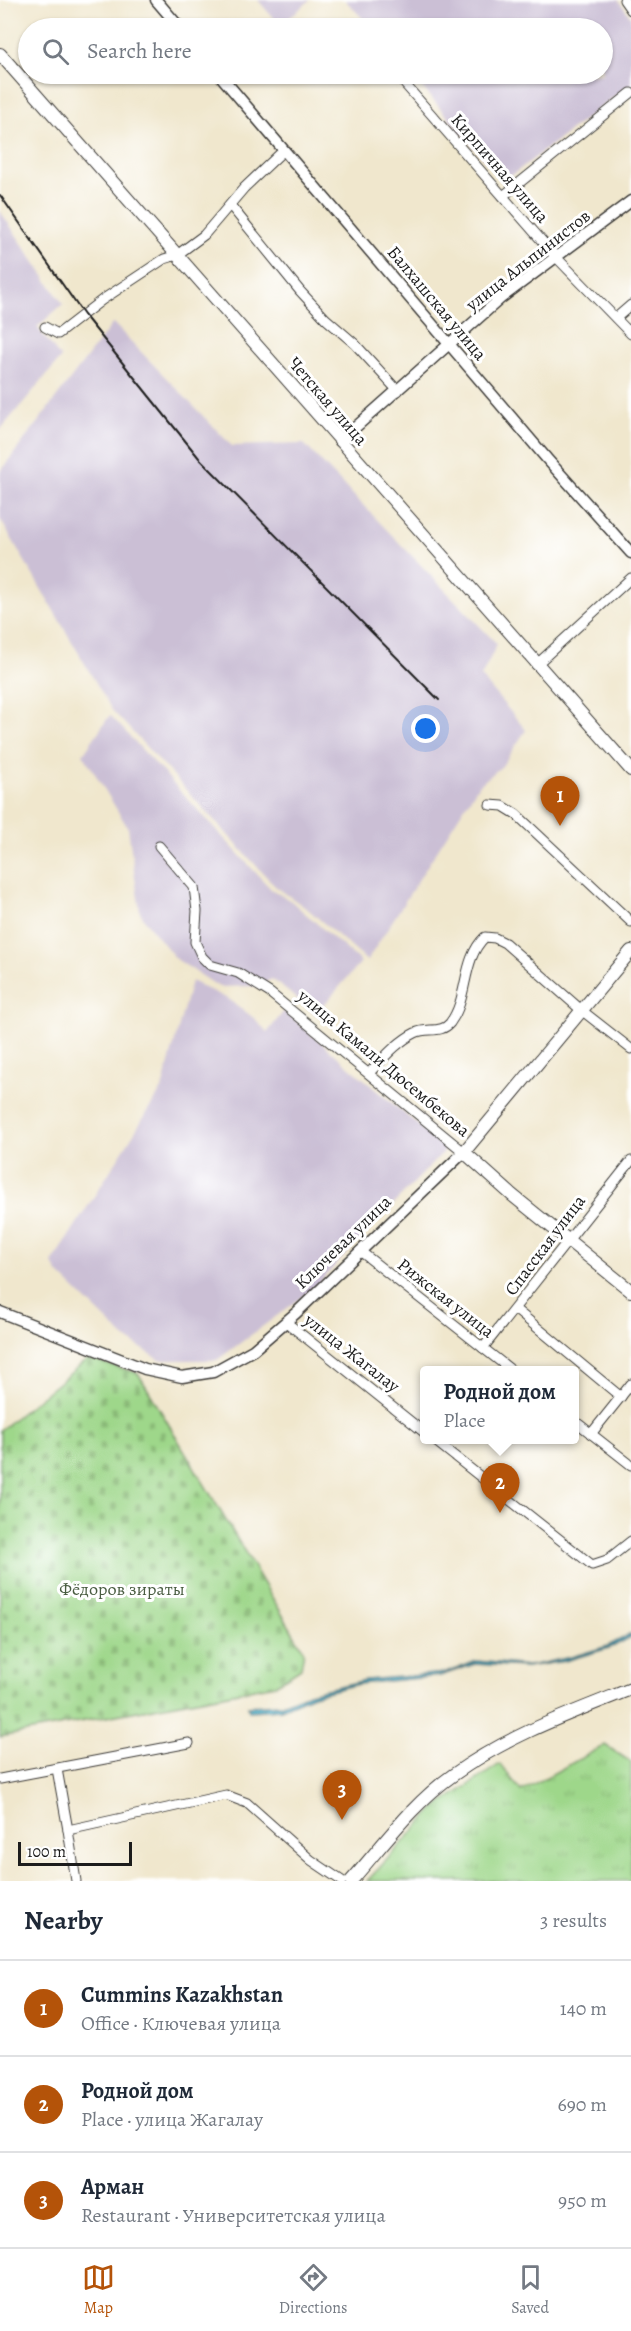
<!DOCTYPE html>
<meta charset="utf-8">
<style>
body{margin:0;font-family:Alegreya,serif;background:#f2f2f3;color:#1f2937}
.scale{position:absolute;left:18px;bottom:15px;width:114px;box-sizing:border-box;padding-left:6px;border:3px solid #1c1c1c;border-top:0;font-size:16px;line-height:21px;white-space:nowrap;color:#1c1c1c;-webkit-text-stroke:4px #fff;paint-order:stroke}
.you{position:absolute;left:426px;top:729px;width:21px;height:21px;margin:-15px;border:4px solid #fff;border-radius:50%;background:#1a73e8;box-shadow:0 0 0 9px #1a73e833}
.badge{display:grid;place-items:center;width:39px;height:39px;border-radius:50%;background:#b45309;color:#fff;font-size:20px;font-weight:700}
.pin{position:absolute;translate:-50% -50px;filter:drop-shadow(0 2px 3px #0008)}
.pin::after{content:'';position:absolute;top:32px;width:21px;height:18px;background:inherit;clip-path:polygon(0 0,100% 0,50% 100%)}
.popup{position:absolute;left:420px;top:1366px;width:159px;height:78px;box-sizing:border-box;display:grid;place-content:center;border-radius:6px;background:#fff;filter:drop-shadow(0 2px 4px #0005);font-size:20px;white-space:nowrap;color:#747a83}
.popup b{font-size:22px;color:#1f2937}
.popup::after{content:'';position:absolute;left:50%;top:100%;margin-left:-12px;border:12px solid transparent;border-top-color:#fff}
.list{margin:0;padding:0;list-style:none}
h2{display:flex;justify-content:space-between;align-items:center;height:78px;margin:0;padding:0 24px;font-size:26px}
h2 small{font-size:20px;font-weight:400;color:#747a83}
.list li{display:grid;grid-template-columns:39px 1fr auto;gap:18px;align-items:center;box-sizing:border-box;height:96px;padding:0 24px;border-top:2px solid #e0e1e3}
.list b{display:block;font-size:22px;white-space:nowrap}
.list p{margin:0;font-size:20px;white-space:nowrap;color:#747a83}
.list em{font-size:20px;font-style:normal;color:#747a83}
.icon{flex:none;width:33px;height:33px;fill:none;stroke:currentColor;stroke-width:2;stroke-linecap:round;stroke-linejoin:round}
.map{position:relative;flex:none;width:631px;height:1881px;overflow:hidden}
.search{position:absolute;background:#fff;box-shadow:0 2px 4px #0004;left:18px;right:18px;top:18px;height:66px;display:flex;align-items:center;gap:15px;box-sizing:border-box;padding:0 21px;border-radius:33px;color:#747a83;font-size:22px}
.sheet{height:366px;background:#fff}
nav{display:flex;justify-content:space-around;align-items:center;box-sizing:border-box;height:84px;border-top:2px solid #e0e1e3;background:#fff;font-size:16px;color:#747a83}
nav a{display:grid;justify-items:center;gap:3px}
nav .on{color:#b45309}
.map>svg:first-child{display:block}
.industrial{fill:#cbbfd5}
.cemetery{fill:url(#cemetery-stones);stroke:#5d7a53;stroke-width:1.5}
.park{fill:url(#park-tufts);stroke:#5d7a53;stroke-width:1.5}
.water{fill:url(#water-ripples);stroke:#306470;stroke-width:1.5}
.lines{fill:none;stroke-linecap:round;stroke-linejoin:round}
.minor-casing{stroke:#3c3a37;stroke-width:11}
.tertiary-casing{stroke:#3c3a37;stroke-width:13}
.secondary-casing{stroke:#3c3a37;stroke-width:14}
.minor{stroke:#fff;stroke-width:9}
.tertiary{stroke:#fff;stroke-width:10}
.secondary{stroke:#fff;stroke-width:12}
.rail{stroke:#1c1c1c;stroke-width:2}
.labels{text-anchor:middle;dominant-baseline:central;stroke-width:6;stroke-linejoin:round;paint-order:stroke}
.street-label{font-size:18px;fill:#1c1c1c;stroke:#fff}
.park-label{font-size:18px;fill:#4a5d42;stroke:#fff}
</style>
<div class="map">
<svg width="631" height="1881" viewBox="0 0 631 1881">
<defs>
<pattern id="cemetery-stones" width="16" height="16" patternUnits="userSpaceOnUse" patternTransform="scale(1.5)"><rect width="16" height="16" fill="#9ed78a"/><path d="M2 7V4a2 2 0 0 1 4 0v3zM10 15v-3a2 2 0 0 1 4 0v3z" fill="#88b876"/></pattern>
<pattern id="park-tufts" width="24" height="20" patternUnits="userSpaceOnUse" patternTransform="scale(1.5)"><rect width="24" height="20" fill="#9ed78a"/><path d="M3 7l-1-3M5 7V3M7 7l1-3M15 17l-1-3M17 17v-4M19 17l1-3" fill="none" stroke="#88b876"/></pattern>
<pattern id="water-ripples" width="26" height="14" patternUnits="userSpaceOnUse" patternTransform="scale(1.5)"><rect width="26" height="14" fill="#44abc4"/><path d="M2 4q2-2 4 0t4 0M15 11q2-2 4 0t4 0" fill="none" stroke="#388a9e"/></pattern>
</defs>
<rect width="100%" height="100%" fill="#fff"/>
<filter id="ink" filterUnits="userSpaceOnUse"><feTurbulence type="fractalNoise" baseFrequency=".0167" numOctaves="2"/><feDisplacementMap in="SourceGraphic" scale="12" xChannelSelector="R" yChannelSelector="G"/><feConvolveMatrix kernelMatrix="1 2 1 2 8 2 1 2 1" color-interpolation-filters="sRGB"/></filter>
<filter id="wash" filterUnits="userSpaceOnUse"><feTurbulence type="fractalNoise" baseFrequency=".008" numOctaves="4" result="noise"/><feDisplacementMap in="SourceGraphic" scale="24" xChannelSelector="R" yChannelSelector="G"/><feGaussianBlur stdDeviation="1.35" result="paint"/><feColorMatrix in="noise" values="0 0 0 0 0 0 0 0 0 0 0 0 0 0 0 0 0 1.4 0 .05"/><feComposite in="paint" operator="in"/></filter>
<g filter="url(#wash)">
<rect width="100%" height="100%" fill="#f0e7cd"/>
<!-- industrial -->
<g class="industrial">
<path d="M258,0H310L280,26Z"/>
<path d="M345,0H618L631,17V84L503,182L411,74H602V28H372Z"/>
<path d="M0,211L63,304L37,327L61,358L0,430Z"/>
<path d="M113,323L232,446L304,444L497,644L481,677L526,730L502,766L478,786L367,961L310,911L275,886L112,710L0,519V472Z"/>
<path d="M110,715L271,889L291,901L361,962L316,1014L272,979L257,986L219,987L176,959L146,922L140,912L128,828L83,754Z"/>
<path d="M191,981L230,1000L255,1019L267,1033L284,1011L446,1149L313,1289L247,1338L217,1360H160L124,1337L59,1274L52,1263L162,1089Z"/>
</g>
<!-- cemetery -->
<path class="cemetery" d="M88,1359L138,1373L304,1651L301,1668L275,1685L0,1737V1430Z"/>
<!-- park -->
<path class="park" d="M605,1745L631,1762V1881H367L435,1808L500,1764L521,1791Z"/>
<!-- water -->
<path class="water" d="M631,1634V1637L612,1647L565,1661L526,1667L475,1664L440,1676L358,1684L313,1695L281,1709L249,1711L248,1706L282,1704L309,1693L366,1680L446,1673L476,1661L529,1666L571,1657L608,1646Z"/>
</g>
<g filter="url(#ink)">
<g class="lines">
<defs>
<g id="minor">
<path d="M624,0L631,10"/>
<path d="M396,74L556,257L631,334"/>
<path d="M503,196L631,93"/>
<path d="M230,205L300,291L326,319L355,344L398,391"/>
<path d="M616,318L631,305"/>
<path d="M45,327L58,334L102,300L164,259L177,255L204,235L244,188L284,150"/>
<path d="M536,665L631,578"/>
<path d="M490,805L503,806L516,814L631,922"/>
<path d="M159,846L194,887L197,911L195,942L202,957L210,965L238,973L270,993L464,1152"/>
<path d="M369,1073C383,1059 397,1042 415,1033C427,1027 441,1034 450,1023C469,998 461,960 485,937L495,938L505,943L580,1009L631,1049"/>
<path d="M360,1251L511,1370"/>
<path d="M516,1310L621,1397"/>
<path d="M286,1322L425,1433"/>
<path d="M483,1348L631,1161"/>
<path d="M575,1421L631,1465"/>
<path d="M591,1434L631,1384"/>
<path d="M434,1440L592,1565L607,1560L631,1541"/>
<path d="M57,1769L68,1830"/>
<path d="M0,1779L189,1743"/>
<path d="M76,1881L68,1830L226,1795L247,1803L311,1860L342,1881"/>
</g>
<g id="tertiary">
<path d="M156,0L180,28"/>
<path d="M219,74L547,459L631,553"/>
<path d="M340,441L501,298L631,201"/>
<path d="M0,1312L145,1369L182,1377L213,1372L253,1350L296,1313L464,1152"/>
</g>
<g id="secondary">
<path d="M0,54L631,770"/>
<path d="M631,951L464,1152L512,1195L631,1291"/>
<path d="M351,1881C383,1845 413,1803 453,1775C509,1735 568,1714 631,1689"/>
</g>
</defs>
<!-- minor casing -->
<use href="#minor" class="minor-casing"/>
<!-- tertiary casing -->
<use href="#tertiary" class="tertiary-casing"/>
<!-- secondary casing -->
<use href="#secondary" class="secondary-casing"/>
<!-- minor -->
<use href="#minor" class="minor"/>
<!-- tertiary -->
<use href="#tertiary" class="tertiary"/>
<!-- secondary -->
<use href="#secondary" class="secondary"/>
<!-- rail -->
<path class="rail" d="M0,195L84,315L199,458L439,700"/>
</g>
</g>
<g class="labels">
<!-- street labels -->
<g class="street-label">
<text transform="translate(500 168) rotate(49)">Кирпичная улица</text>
<text transform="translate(528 260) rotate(-38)">улица Альпинистов</text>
<text transform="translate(437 303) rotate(50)">Балхашская улица</text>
<text transform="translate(328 401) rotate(49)">Четская улица</text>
<text transform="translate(384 1063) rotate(40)">улица Камали Дюсембекова</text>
<text transform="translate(343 1242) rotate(-44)">Ключевая улица</text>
<text transform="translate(545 1245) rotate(-53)">Спасская улица</text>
<text transform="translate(446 1298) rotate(38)">Рижская улица</text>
<text transform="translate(352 1353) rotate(38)">улица Жагалау</text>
</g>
<!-- park labels -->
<g class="park-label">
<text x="122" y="1589">Фёдоров зираты</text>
</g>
</g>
</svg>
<div class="scale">100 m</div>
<div class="you"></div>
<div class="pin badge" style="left:560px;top:826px">1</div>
<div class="pin badge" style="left:500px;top:1513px">2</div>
<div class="popup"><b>Родной дом</b>Place</div>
<div class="pin badge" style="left:342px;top:1820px">3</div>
<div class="search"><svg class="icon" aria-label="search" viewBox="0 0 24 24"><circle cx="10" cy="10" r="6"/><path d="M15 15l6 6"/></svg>Search here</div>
</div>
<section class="sheet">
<h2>Nearby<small>3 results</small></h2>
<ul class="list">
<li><span class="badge">1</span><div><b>Cummins Kazakhstan</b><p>Office · Ключевая улица</p></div><em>140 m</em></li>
<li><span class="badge">2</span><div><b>Родной дом</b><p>Place · улица Жагалау</p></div><em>690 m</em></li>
<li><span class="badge">3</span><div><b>Арман</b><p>Restaurant · Университетская улица</p></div><em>950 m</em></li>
</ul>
</section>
<nav>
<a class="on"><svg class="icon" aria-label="map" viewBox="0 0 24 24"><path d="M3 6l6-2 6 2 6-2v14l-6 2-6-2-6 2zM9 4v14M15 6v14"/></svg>Map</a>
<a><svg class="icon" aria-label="directions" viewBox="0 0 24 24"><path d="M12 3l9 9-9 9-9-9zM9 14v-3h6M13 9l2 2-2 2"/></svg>Directions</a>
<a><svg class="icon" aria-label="saved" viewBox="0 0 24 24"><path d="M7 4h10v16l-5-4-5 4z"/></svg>Saved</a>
</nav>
